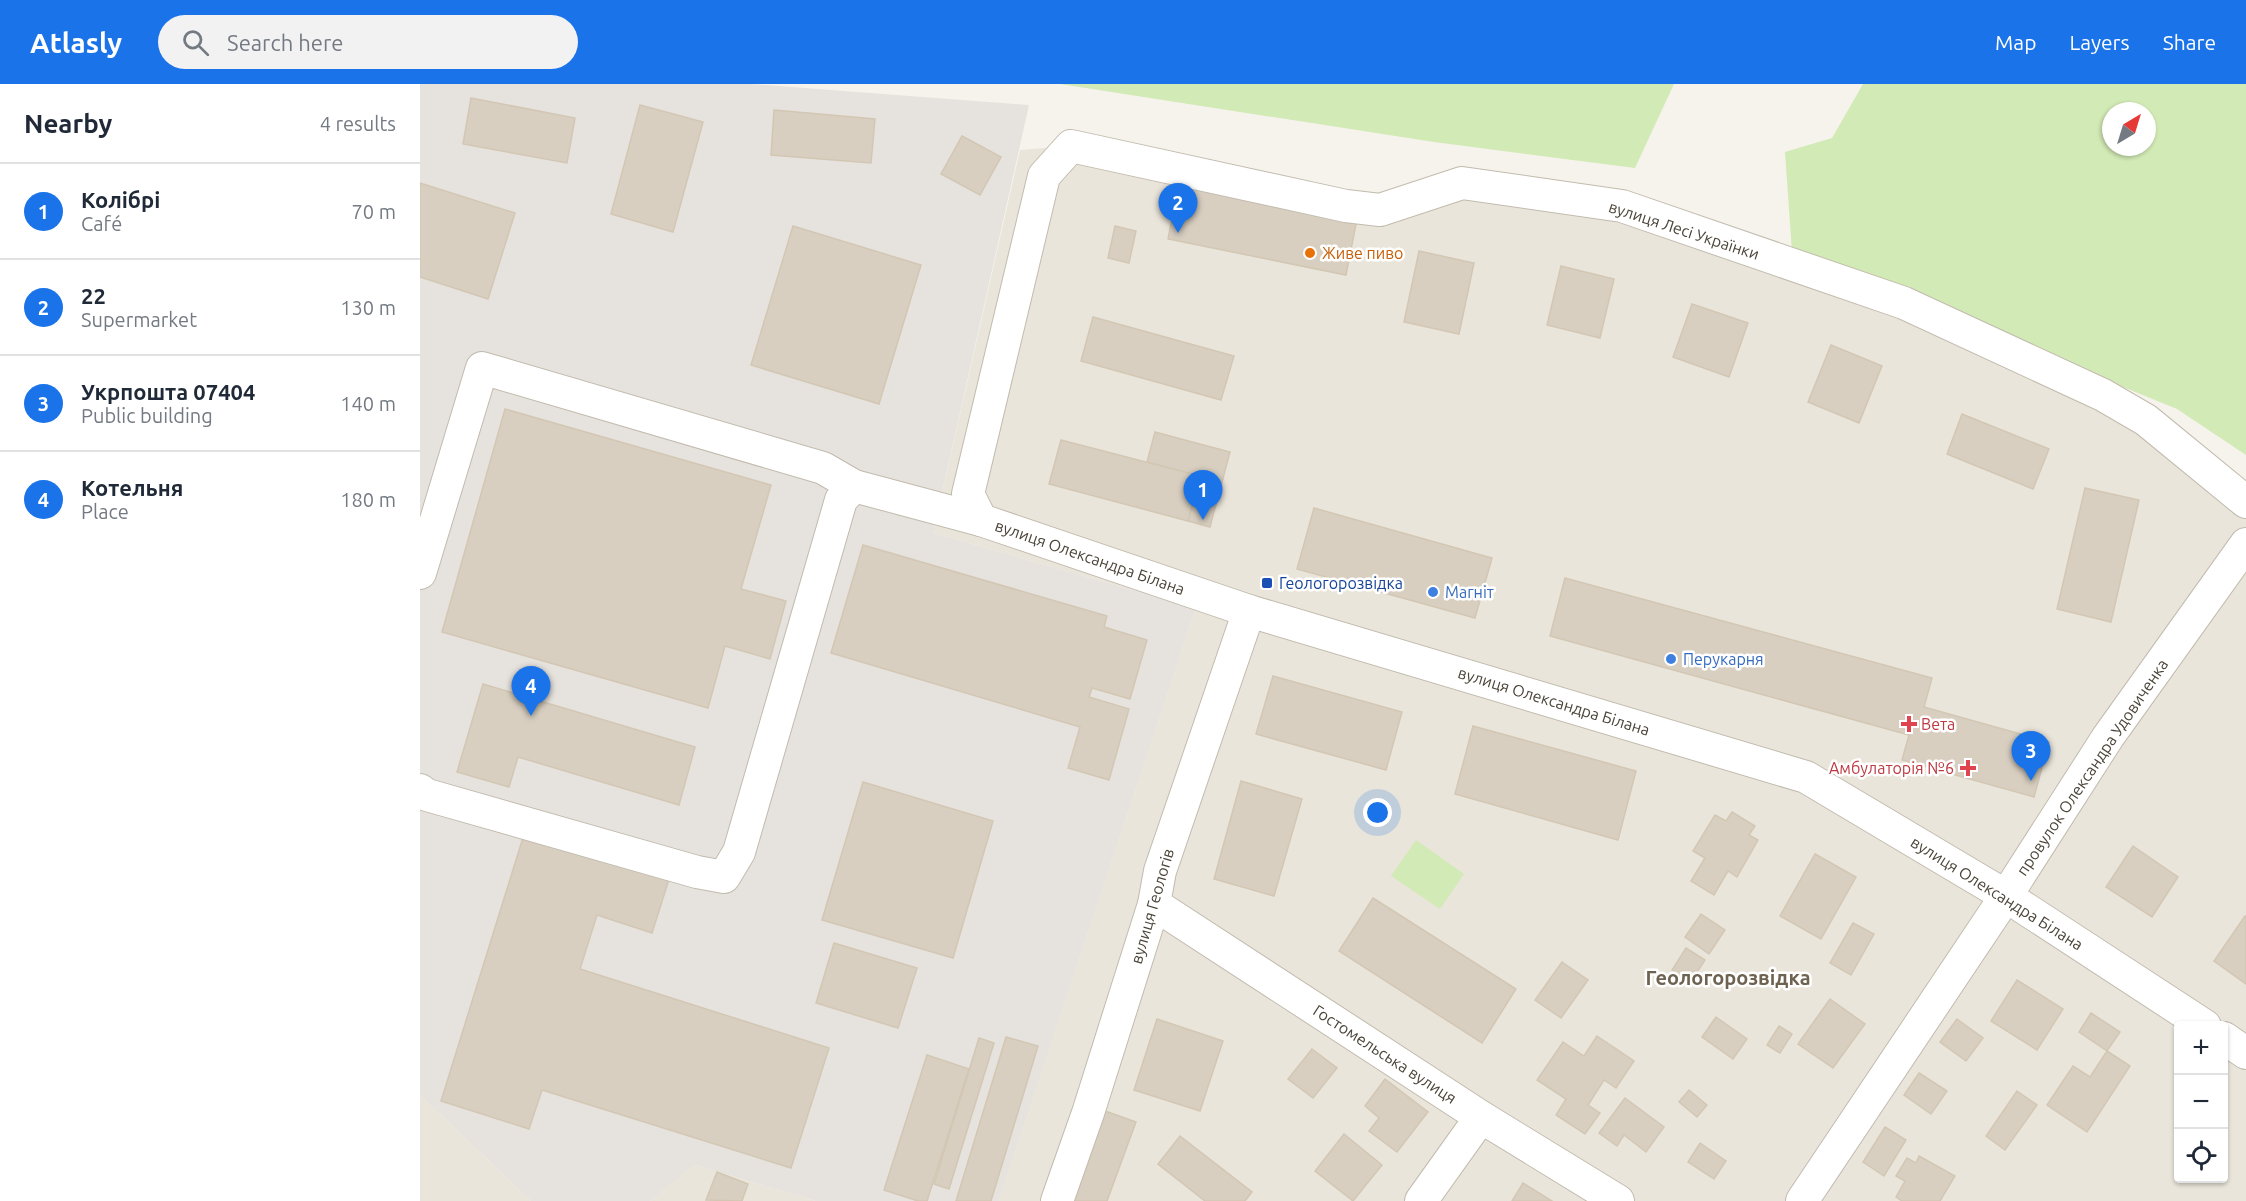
<!DOCTYPE html>
<meta charset="utf-8">
<style>
body{margin:0;font-family:Ubuntu,sans-serif;background:#f2f2f3;color:#1f2937}
.controls{position:absolute;right:18px;bottom:18px;display:grid;overflow:hidden;border-radius:6px;box-shadow:0 2px 4px #0004}
.controls button{width:54px;height:54px;display:grid;place-items:center;padding:0;border:0;border-bottom:2px solid #e0e1e3;background:#fff;color:#1f2937;font:30px sans-serif}
.compass{position:absolute;left:1682px;top:18px;width:54px;height:54px;border-radius:50%;background:#fff;box-shadow:0 2px 4px #0004;rotate:38deg}
.you{position:absolute;left:958px;top:729px;width:21px;height:21px;margin:-15px;border:4px solid #fff;border-radius:50%;background:#1a73e8;box-shadow:0 0 0 9px #1a73e833}
.badge{display:grid;place-items:center;width:39px;height:39px;border-radius:50%;background:#1a73e8;color:#fff;font-size:20px;font-weight:700}
.pin{position:absolute;translate:-50% -50px;filter:drop-shadow(0 2px 3px #0008)}
.pin::after{content:'';position:absolute;top:32px;width:21px;height:18px;background:inherit;clip-path:polygon(0 0,100% 0,50% 100%)}
.list{margin:0;padding:0;list-style:none}
h2{display:flex;justify-content:space-between;align-items:center;height:78px;margin:0;padding:0 24px;font-size:26px}
h2 small{font-size:20px;font-weight:400;color:#747a83}
.list li{display:grid;grid-template-columns:39px 1fr auto;gap:18px;align-items:center;box-sizing:border-box;height:96px;padding:0 24px;border-top:2px solid #e0e1e3}
.list b{display:block;font-size:22px;white-space:nowrap}
.list p{margin:0;font-size:20px;white-space:nowrap;color:#747a83}
.list em{font-size:20px;font-style:normal;color:#747a83}
.icon{flex:none;width:33px;height:33px;fill:none;stroke:currentColor;stroke-width:2;stroke-linecap:round;stroke-linejoin:round}
.map{position:relative;flex:none;width:1826px;height:1117px;overflow:hidden}
header{display:flex;align-items:center;gap:36px;box-sizing:border-box;height:84px;padding:0 30px;background:#1a73e8;color:#fff}
header strong{font-size:28px}
nav{display:flex;gap:33px;margin-inline-start:auto;font-size:21px}
.search{width:420px;height:54px;background:#f2f2f3;display:flex;align-items:center;gap:15px;box-sizing:border-box;padding:0 21px;border-radius:33px;color:#747a83;font-size:22px}
main{display:flex}
aside{flex:1;background:#fff}
.map>svg:first-child{display:block}
.residential{fill:#eae5da;fill-rule:evenodd}
.industrial{fill:#e6e2dd}
.green{fill:#d2eab5;fill-rule:evenodd}
.building{fill:#d8cfc1;stroke:#d3c7b4;stroke-width:1.5}
.lines{fill:none;stroke-linecap:round;stroke-linejoin:round}
.minor-casing{stroke:#c2bbae;stroke-width:34}
.minor{stroke:#fff;stroke-width:32}
.food-dot{fill:#e8710a;stroke:#fff;stroke-width:2}
.transit-dot{fill:#1a4fb4;stroke:#fff;stroke-width:2}
.shop-dot{fill:#3f7fe0;stroke:#fff;stroke-width:2}
.health-dot{fill:#e0444e;stroke:#fff;stroke-width:2}
.labels{text-anchor:middle;dominant-baseline:central;stroke-width:5;stroke-linejoin:round;paint-order:stroke}
.street-label{font-size:16px;fill:#4b4439;stroke:#fff}
.food-label{font-size:16px;fill:#c56008;stroke:#fff;text-anchor:start}
.transit-label{font-size:16px;fill:#164399;stroke:#fff;text-anchor:start}
.shop-label{font-size:16px;fill:#366cbe;stroke:#fff;text-anchor:start}
.health-label{font-size:16px;fill:#be3a42;stroke:#fff;text-anchor:start}
.quarter-label{font-size:20px;font-weight:bold;fill:#6e6250;stroke:#fff}
</style>
<header>
<strong>Atlasly</strong>
<div class="search"><svg class="icon" aria-label="search" viewBox="0 0 24 24"><circle cx="10" cy="10" r="6"/><path d="M15 15l6 6"/></svg>Search here</div>
<nav><a>Map</a><a>Layers</a><a>Share</a></nav>
</header>
<main>
<aside>
<h2>Nearby<small>4 results</small></h2>
<ul class="list">
<li><span class="badge">1</span><div><b>Колібрі</b><p>Café</p></div><em>70 m</em></li>
<li><span class="badge">2</span><div><b>22</b><p>Supermarket</p></div><em>130 m</em></li>
<li><span class="badge">3</span><div><b>Укрпошта 07404</b><p>Public building</p></div><em>140 m</em></li>
<li><span class="badge">4</span><div><b>Котельня</b><p>Place</p></div><em>180 m</em></li>
</ul>
</aside>
<div class="map">
<svg width="1826" height="1117" viewBox="0 0 1826 1117">
<rect width="100%" height="100%" fill="#f6f3ec"/>
<!-- residential -->
<g class="residential">
<path d="M651,62L926,122L1042,99L1202,122L1683,311L1826,418V1117H579L776,524L513,449L600,66ZM1758,942H1804V1094H1758Z"/>
<path d="M0,1011L111,1117H0Z"/>
<path d="M275,1081L396,1117H230Z"/>
</g>
<!-- industrial -->
<path class="industrial" d="M0,0H331L609,21L513,449L776,524L579,1117H396L275,1081L230,1117H111L0,1011Z"/>
<!-- green -->
<g class="green">
<path d="M640,0H1254L1215,84L1014,58Z"/>
<path d="M1443,0H1826V371L1757,325L1372,168L1365,68L1412,54ZM1691,27H1727V63H1691Z"/>
<path d="M996,756L1044,790L1020,825L971,792Z"/>
</g>
<!-- building -->
<g class="building">
<path d="M51,14L155,34L147,79L43,60Z"/>
<path d="M220,21L283,38L253,148L191,130Z"/>
<path d="M354,26L455,35L451,79L351,71Z"/>
<path d="M542,52L581,73L560,111L521,90Z"/>
<path d="M0,99L95,129L68,215L0,193Z"/>
<path d="M759,100L937,135L926,191L748,155Z"/>
<path d="M373,142L501,181L459,320L331,281Z"/>
<path d="M695,142L716,147L709,179L688,174Z"/>
<path d="M999,167L1054,179L1039,250L984,238Z"/>
<path d="M1141,182L1194,195L1180,254L1127,241Z"/>
<path d="M1272,220L1328,239L1309,293L1253,273Z"/>
<path d="M673,233L814,272L801,316L661,277Z"/>
<path d="M1411,261L1462,282L1439,339L1388,318Z"/>
<path d="M85,325L351,401L321,505L366,517L350,575L305,562L288,624L22,548Z"/>
<path d="M1542,330L1629,365L1613,405L1527,370Z"/>
<path d="M735,348L810,368L790,443L768,437L780,392L727,378Z"/>
<path d="M641,356L780,392L768,437L629,400Z"/>
<path d="M1665,404L1719,416L1691,538L1637,525Z"/>
<path d="M894,424L1072,474L1055,534L877,485Z"/>
<path d="M443,461L687,532L684,543L727,556L710,615L672,604L669,613L709,625L689,696L648,684L660,643L411,569Z"/>
<path d="M1145,494L1512,594L1504,623L1629,658L1614,713L1482,676L1489,651L1130,552Z"/>
<path d="M853,592L982,628L966,686L836,650Z"/>
<path d="M63,600L275,663L259,721L98,673L89,703L37,688Z"/>
<path d="M1053,642L1216,687L1198,756L1035,710Z"/>
<path d="M821,697L882,715L854,812L794,795Z"/>
<path d="M443,698L573,737L533,874L402,836Z"/>
<path d="M1312,728L1335,742L1329,751L1338,756L1317,793L1308,787L1294,811L1271,797L1285,774L1273,767L1295,731L1306,737Z"/>
<path d="M106,744L251,789L232,849L177,831L160,885L409,964L371,1084L122,1006L109,1045L21,1017Z"/>
<path d="M1713,762L1758,793L1732,833L1686,803Z"/>
<path d="M1395,770L1436,793L1401,855L1360,832Z"/>
<path d="M953,814L1096,905L1062,959L919,867Z"/>
<path d="M1281,830L1305,846L1289,870L1265,853Z"/>
<path d="M1825,832H1826V900L1794,877Z"/>
<path d="M1433,839L1454,850L1431,891L1410,879Z"/>
<path d="M414,859L497,884L478,944L396,919Z"/>
<path d="M1266,864L1285,876L1270,899L1252,886Z"/>
<path d="M1142,878L1168,896L1141,934L1115,916Z"/>
<path d="M1597,896L1643,925L1617,966L1571,937Z"/>
<path d="M1410,915L1445,940L1413,984L1378,960Z"/>
<path d="M1671,929L1700,948L1687,967L1659,948Z"/>
<path d="M1296,933L1327,955L1313,975L1282,953Z"/>
<path d="M737,935L803,957L780,1027L714,1006Z"/>
<path d="M1537,935L1563,954L1546,977L1520,958Z"/>
<path d="M1359,942L1372,950L1360,969L1347,961Z"/>
<path d="M1177,952L1214,977L1196,1004L1184,996L1168,1021L1180,1029L1165,1050L1136,1031L1146,1015L1117,996L1143,958L1164,972Z"/>
<path d="M586,953L618,962L571,1117H536Z"/>
<path d="M559,954L574,959L529,1105L514,1100Z"/>
<path d="M892,965L917,984L893,1014L868,995Z"/>
<path d="M1687,967L1710,982L1667,1048L1627,1021L1653,982L1670,993Z"/>
<path d="M507,971L549,985L507,1117H498L464,1106Z"/>
<path d="M1499,989L1527,1007L1511,1030L1484,1011Z"/>
<path d="M965,995L1008,1028L977,1068L949,1047L959,1034L945,1022Z"/>
<path d="M1269,1006L1287,1021L1277,1033L1259,1018Z"/>
<path d="M1597,1007L1617,1021L1585,1066L1566,1052Z"/>
<path d="M1205,1014L1244,1043L1226,1068L1204,1051L1197,1062L1179,1049Z"/>
<path d="M685,1027L716,1038L687,1117H652Z"/>
<path d="M1465,1043L1486,1056L1464,1092L1443,1078Z"/>
<path d="M924,1050L962,1081L933,1117L895,1087Z"/>
<path d="M760,1052L832,1108L825,1117H785L738,1080Z"/>
<path d="M1280,1059L1306,1077L1294,1095L1268,1078Z"/>
<path d="M1499,1072L1535,1092L1520,1117H1482L1476,1113L1485,1097L1476,1092L1487,1074L1496,1079Z"/>
<path d="M297,1088L328,1100L322,1117L286,1116Z"/>
<path d="M1103,1099L1132,1117H1092Z"/>
</g>
<g class="lines">
<defs>
<g id="minor">
<path d="M561,436L548,410L624,92L651,62L926,122L960,126L1042,99L1202,122L1484,219L1683,311L1726,336L1826,418"/>
<path d="M0,489L62,284L403,384L434,402L561,436L829,527L1386,693L1586,812L1785,942"/>
<path d="M0,706L7,711L277,788L304,793L319,768L421,416L434,402"/>
<path d="M734,820L1061,1033L1198,1117"/>
<path d="M1804,954L1826,969"/>
<path d="M637,1117L668,1029L734,820L740,787L829,527"/>
<path d="M1001,1117L1061,1033"/>
<path d="M1382,1117L1586,812L1688,653L1826,460"/>
</g>
</defs>
<!-- minor casing -->
<use href="#minor" class="minor-casing"/>
<!-- minor -->
<use href="#minor" class="minor"/>
</g>
<!-- markers -->
<circle class="food-dot" cx="890" cy="169" r="6"/>
<rect class="transit-dot" x="841" y="493" width="12" height="12" rx="3"/>
<g class="shop-dot">
<circle cx="1013" cy="508" r="6"/>
<circle cx="1251" cy="575" r="6"/>
</g>
<g class="health-dot">
<path d="M1486 631h6v6h6v6h-6v6h-6v-6h-6v-6h6z"/>
<path d="M1545 675h6v6h6v6h-6v6h-6v-6h-6v-6h6z"/>
</g>
<g class="labels">
<!-- street labels -->
<g class="street-label">
<text transform="translate(1264 146) rotate(18)">вулиця Лесі Українки</text>
<text transform="translate(670 473) rotate(19)">вулиця Олександра Білана</text>
<text transform="translate(1134 617) rotate(17)">вулиця Олександра Білана</text>
<text transform="translate(1672 683) rotate(-56)">провулок Олександра Удовиченка</text>
<text transform="translate(1577 809) rotate(32)">вулиця Олександра Білана</text>
<text transform="translate(732 822) rotate(-74)">вулиця Геологів</text>
<text transform="translate(965 970) rotate(33)">Гостомельська вулиця</text>
</g>
<!-- food labels -->
<g class="food-label">
<text x="902" y="169">Живе пиво</text>
</g>
<!-- transit labels -->
<g class="transit-label">
<text x="859" y="499">Геологорозвідка</text>
</g>
<!-- shop labels -->
<g class="shop-label">
<text x="1025" y="508">Магніт</text>
<text x="1263" y="575">Перукарня</text>
</g>
<!-- health labels -->
<g class="health-label">
<text x="1501" y="640">Вета</text>
<text x="1534" y="684" text-anchor="end">Амбулаторія №6</text>
</g>
<!-- quarter labels -->
<g class="quarter-label">
<text x="1308" y="893">Геологорозвідка</text>
</g>
</g>
</svg>
<div class="controls">
<button>+</button>
<button>−</button>
<button><svg class="icon" aria-label="locate" viewBox="0 0 24 24"><circle cx="12" cy="12" r="6"/><path d="M12 2v4M12 18v4M2 12h4M18 12h4"/></svg></button>
</div>
<svg class="compass" viewBox="-18 -18 36 36"><path d="M0-13l5 13h-10z" fill="#e53935"/><path d="M0 13l5-13h-10z" fill="#747a83"/></svg>
<div class="you"></div>
<div class="pin badge" style="left:783px;top:436px">1</div>
<div class="pin badge" style="left:758px;top:149px">2</div>
<div class="pin badge" style="left:1611px;top:697px">3</div>
<div class="pin badge" style="left:111px;top:632px">4</div>
</div>
</main>
